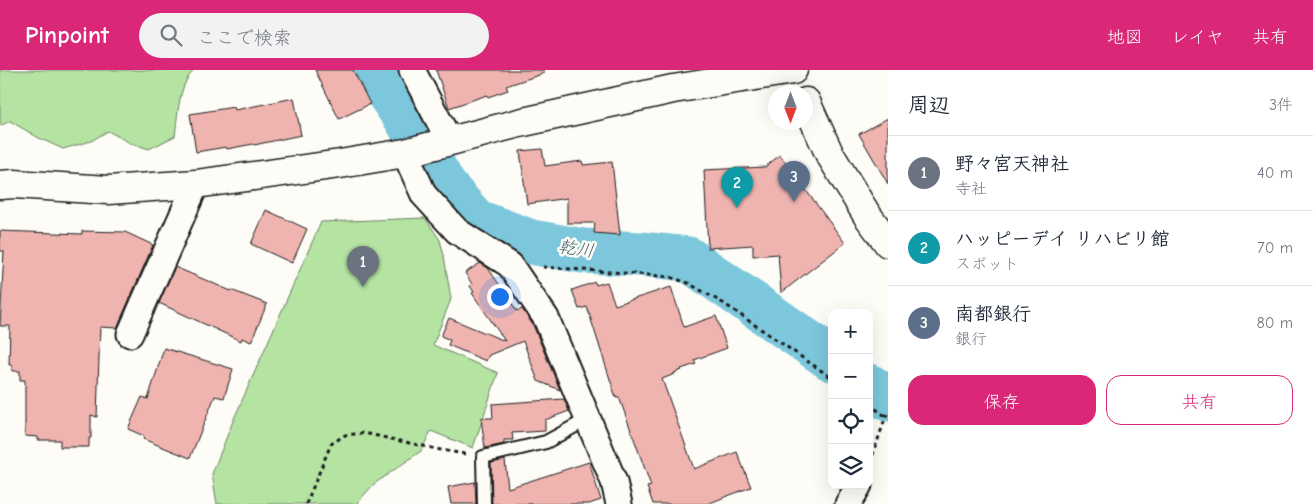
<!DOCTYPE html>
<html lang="ja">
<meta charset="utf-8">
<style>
body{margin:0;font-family:"Comic Neue","Klee One",sans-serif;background:#f2f2f3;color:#1f2937}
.controls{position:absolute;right:15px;bottom:15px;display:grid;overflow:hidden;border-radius:10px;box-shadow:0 5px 20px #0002}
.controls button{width:45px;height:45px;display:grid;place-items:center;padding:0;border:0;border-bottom:1px solid #e0e1e3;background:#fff;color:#1f2937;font:25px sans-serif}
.compass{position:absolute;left:768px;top:15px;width:45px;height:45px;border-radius:50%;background:#fff;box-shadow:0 5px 20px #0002;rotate:180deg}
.you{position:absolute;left:499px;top:226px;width:18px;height:18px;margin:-12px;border:4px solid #fff;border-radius:50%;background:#1a73e8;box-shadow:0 0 0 8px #1a73e833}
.badge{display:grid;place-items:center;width:32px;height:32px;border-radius:50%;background:#db2777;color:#fff;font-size:16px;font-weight:700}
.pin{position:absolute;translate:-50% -41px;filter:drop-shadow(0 1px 2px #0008)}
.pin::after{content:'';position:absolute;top:26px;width:18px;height:15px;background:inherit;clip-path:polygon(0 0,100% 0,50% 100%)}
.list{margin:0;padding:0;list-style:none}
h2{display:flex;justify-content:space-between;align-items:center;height:65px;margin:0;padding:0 20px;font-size:21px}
h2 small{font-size:16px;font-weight:400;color:#747a83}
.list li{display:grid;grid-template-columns:32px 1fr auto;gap:15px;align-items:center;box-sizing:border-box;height:75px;padding:0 20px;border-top:1px solid #e0e1e3}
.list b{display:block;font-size:19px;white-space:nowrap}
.list p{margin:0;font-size:16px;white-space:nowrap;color:#747a83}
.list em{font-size:16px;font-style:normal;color:#747a83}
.actions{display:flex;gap:10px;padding:15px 20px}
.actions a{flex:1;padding:11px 0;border:1px solid #db2777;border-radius:15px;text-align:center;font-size:18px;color:#db2777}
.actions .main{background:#db2777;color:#fff}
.icon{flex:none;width:28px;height:28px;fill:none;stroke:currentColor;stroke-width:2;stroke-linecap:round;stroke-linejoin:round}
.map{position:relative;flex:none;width:888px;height:434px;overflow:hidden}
header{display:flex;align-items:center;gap:30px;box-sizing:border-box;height:70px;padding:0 25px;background:#db2777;color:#fff}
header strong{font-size:24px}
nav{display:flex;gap:28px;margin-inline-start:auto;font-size:18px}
.search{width:350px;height:45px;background:#f2f2f3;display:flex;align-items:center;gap:12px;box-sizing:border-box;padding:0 18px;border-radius:28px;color:#747a83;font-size:19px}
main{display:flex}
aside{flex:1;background:#fff}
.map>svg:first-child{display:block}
.green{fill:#b4e3a2;stroke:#68805f}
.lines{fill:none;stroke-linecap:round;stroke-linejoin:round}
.river{stroke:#7cc7db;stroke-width:45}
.building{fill:#efb4b0;stroke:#1c1c1c}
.lane-casing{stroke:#1c1c1c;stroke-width:16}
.street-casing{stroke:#1c1c1c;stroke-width:29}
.secondary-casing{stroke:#1c1c1c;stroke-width:31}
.path{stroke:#1c1c1c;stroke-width:3;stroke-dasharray:4 4;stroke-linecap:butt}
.lane{stroke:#fdfcf7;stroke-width:12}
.street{stroke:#fdfcf7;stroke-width:25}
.secondary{stroke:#fdfcf7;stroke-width:28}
.labels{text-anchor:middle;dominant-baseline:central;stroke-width:5;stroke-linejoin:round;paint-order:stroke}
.water-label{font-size:18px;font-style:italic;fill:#426068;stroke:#fdfcf7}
</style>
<header>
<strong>Pinpoint</strong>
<div class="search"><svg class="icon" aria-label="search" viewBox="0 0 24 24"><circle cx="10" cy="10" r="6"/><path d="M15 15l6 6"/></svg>ここで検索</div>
<nav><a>地図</a><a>レイヤ</a><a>共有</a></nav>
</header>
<main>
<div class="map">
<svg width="888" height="434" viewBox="0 0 888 434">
<rect width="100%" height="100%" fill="#fdfcf7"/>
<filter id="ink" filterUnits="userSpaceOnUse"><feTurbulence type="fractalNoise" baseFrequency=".02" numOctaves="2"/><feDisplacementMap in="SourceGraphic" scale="10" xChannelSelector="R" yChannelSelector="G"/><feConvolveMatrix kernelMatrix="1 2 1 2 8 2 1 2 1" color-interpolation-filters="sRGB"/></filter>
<g filter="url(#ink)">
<!-- green -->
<g class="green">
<path d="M0,0H194C178,16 178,45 175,66L149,79L130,73L108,61L91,71L63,79L39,68L10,51L0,56Z"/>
<path d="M425,148L440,170L444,186L451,229L433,275L498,303L473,378L431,361L421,381L374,414L356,434H217L212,404L233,351L321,152Z"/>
</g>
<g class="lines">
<!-- river -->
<g class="river">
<path d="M375,0L386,20L406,48L445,117L475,151L531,172L583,181L640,184L688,189L832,289"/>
<path d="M869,316L888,329"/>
</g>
</g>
<!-- building -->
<g class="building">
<path d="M315,0H353L370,34L339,49Z"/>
<path d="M436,0H544L545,3L506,16L508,20L488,27L487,25L449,38Z"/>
<path d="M294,28L301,65L254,75L253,74L227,79L226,77L196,82L190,44L234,37L235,40Z"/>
<path d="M888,48V114L859,64Z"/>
<path d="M542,79L545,96L582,91L583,95L612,92L620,165L594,163L595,153H567V128L527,134L520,81Z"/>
<path d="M780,85L845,173L781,223L778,184L753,186V175L708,178L704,100L765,97Z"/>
<path d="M266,140L307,159L292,193L251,174Z"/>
<path d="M0,161L82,164V161L125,162L153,175L117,258L100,257L97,347L91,345V368H89V377H60V370H38V367L25,366V310H20V301H12V295H9L10,256H0L4,181H0Z"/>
<path d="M480,193L488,198L517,241L522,239L533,255L560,320L538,311L523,271L489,285L486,291L448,275L450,270L441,266L449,248L505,271L472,223L474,222L470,216L472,214L465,203Z"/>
<path d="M175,197L231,221V220L267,234L251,272L242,268L241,271L159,233Z"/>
<path d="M595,212L596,215L607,212L615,235L671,217L684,257L716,246L727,278L694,290L696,294L681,299L682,300L674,303L675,304L662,309L694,399L737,382L751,417L707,434H653L647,417L651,416L619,327L616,328L587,237L579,239L572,220Z"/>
<path d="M164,278L233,299L224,328L215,326L190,388L143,369L144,366L128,359L142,327L148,329Z"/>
<path d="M564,329L569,341L545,350V361L512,363L513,370H504V374L485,378L481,348H493L492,334Z"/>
<path d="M505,390L508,418L589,392L601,430L589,434H492L491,393Z"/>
<path d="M475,412L476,434H451L448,417Z"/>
</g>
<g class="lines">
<defs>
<path id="lane" d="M484,434L483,387L546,372L588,349"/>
<g id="street">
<path d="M412,0L450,72"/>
<path d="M405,83L424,125L457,161L510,195L546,248L614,412L619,434"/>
<path d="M130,264L196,114"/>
<path d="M848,434L859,415"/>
</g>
<g id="secondary">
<path d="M806,32L829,83L867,145L888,173"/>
<path d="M0,115L14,114L108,120L196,114L340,94L405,83L519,53L673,19L793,0"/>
</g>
</defs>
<!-- lane casing -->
<use href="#lane" class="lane-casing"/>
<!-- street casing -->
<use href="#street" class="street-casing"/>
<!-- secondary casing -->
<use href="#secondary" class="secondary-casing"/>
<!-- path -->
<g class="path">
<path d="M543,197L651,205L670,207L688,213L723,233L832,308"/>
<path d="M869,334L888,348"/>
<path d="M870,393L886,346L888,342"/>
<path d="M306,434L331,374L345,365L364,363L441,380L465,384"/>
</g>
<!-- lane -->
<use href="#lane" class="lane"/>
<!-- street -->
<use href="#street" class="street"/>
<!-- secondary -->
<use href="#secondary" class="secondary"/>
</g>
</g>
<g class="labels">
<!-- water labels -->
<g class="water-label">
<text transform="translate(576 179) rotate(8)">乾川</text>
</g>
</g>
</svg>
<div class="controls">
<button>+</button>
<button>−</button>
<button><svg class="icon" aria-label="locate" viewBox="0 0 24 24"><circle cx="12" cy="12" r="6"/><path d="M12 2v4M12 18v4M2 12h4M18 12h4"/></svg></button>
<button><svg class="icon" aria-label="layers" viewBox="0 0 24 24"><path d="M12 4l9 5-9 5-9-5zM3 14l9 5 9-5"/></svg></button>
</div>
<svg class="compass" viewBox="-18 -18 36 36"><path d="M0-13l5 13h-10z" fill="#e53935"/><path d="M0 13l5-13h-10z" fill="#747a83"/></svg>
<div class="you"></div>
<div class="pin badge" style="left:363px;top:217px;background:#6b7280">1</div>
<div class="pin badge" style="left:737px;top:138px;background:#0f9aa8">2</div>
<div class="pin badge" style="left:794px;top:132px;background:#5c6f8a">3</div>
</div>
<aside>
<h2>周辺<small>3件</small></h2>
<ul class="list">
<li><span class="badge" style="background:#6b7280">1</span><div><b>野々宮天神社</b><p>寺社</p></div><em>40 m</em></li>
<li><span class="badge" style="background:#0f9aa8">2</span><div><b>ハッピーデイ リハビリ館</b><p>スポット</p></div><em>70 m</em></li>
<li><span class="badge" style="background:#5c6f8a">3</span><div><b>南都銀行</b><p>銀行</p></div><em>80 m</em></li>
</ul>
<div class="actions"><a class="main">保存</a><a>共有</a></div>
</aside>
</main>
